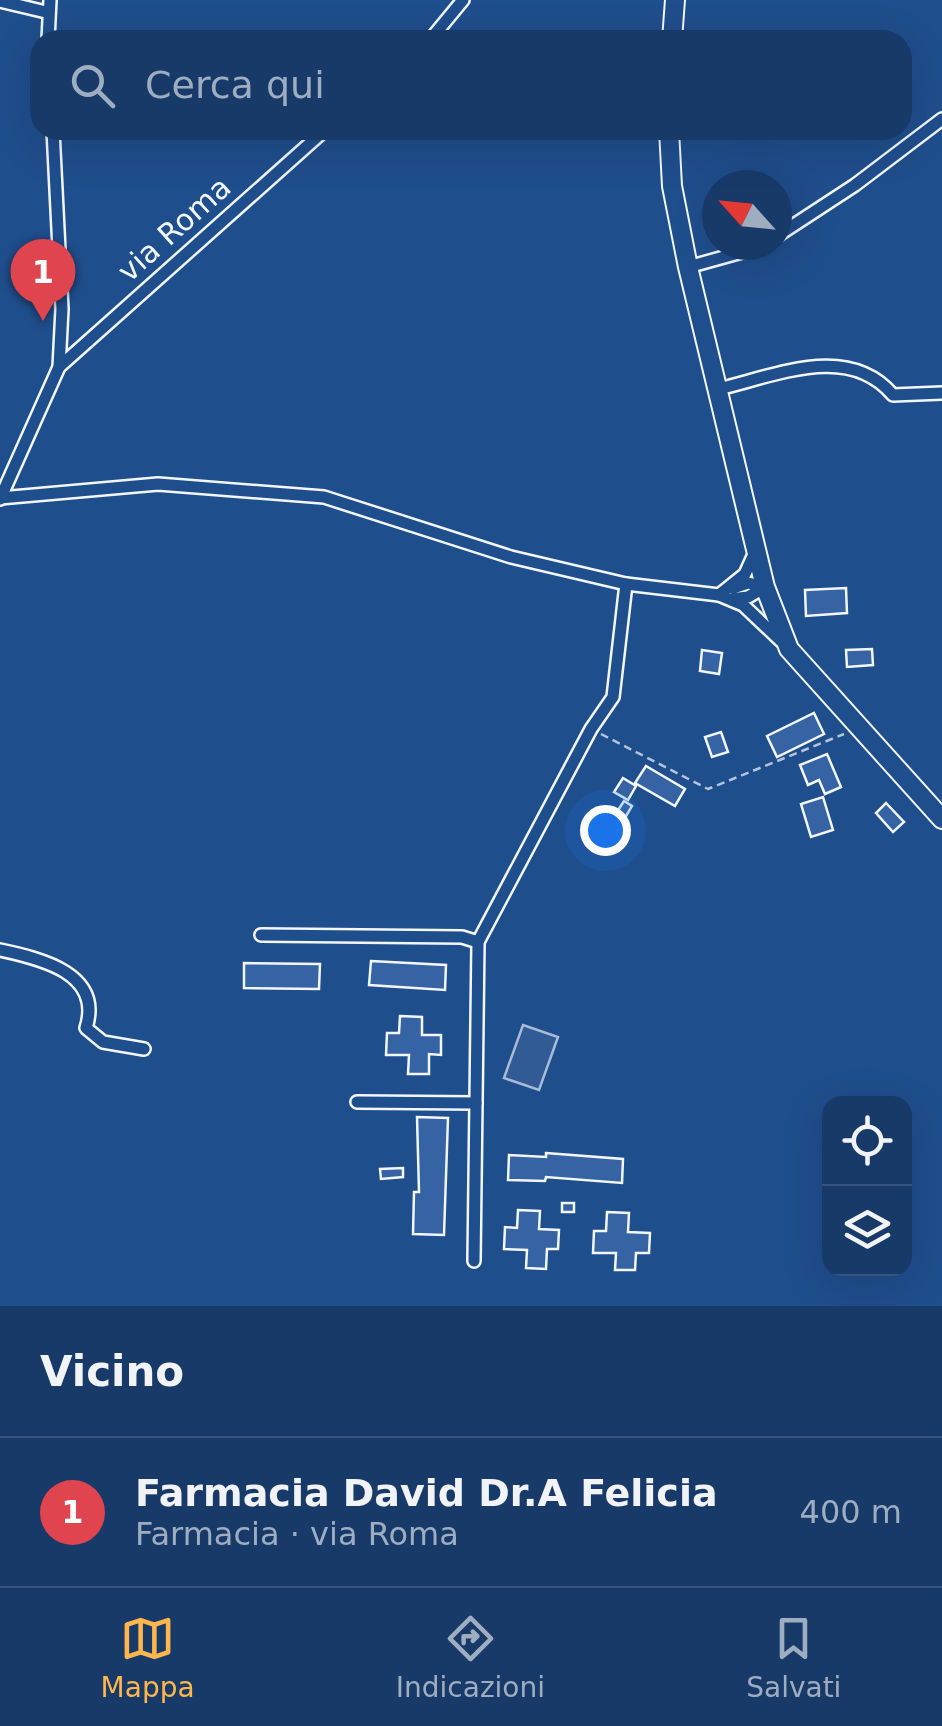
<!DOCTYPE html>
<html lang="it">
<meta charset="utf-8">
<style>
body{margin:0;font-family:"DejaVu Sans",sans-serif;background:#244571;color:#f1f3f6}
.controls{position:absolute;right:30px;bottom:30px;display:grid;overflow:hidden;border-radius:20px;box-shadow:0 10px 40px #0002}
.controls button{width:90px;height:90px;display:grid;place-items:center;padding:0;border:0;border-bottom:2px solid #36547d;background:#173a69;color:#f1f3f6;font:50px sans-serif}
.compass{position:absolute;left:702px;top:170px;width:90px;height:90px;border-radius:50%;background:#173a69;box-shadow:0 10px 40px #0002;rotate:297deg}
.you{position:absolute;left:605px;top:830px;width:35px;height:35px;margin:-25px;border:8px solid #fff;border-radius:50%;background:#1a73e8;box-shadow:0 0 0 15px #1a73e833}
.badge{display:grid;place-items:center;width:65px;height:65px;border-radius:50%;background:#ffb74d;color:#fff;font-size:32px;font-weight:700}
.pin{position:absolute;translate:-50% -82px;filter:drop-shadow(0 2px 5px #0008)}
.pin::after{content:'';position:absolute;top:52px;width:35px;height:30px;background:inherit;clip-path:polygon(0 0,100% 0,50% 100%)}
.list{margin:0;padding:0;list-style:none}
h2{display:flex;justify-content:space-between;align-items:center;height:130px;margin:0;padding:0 40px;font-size:42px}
h2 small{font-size:32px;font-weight:400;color:#9eadc0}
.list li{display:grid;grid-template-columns:65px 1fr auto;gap:30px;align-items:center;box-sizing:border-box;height:150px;padding:0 40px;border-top:2px solid #36547d}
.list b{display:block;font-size:38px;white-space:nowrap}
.list p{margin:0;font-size:32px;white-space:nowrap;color:#9eadc0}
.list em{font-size:32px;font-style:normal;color:#9eadc0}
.icon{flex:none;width:55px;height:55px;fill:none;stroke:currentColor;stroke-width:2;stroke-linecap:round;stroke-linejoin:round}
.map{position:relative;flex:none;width:942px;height:1306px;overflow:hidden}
.search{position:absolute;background:#173a69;box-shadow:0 10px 40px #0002;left:30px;right:30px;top:30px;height:110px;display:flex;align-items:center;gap:25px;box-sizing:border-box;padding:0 35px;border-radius:30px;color:#9eadc0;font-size:38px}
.sheet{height:280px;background:#173a69}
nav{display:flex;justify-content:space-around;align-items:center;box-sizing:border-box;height:140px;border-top:2px solid #36547d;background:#173a69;font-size:28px;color:#9eadc0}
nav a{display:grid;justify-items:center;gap:5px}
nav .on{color:#ffb74d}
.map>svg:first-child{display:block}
.green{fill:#305b95;stroke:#a8bbd7;stroke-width:2.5}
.building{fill:#3563a3;stroke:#f2f6ff;stroke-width:2.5}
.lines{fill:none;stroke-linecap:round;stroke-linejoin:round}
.minor-casing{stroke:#f2f6ff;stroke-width:16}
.primary-casing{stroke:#f2f6ff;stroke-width:22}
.path{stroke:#b3c4dc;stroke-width:2.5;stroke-dasharray:8 5;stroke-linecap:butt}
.minor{stroke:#1f4e8c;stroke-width:11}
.primary{stroke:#1f4e8c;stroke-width:18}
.labels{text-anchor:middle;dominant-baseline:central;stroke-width:8;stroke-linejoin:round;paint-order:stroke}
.street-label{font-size:30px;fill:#f2f6ff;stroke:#1f4e8c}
</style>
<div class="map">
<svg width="942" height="1306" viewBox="0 0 942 1306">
<rect width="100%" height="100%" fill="#1f4e8c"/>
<!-- green -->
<path class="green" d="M523,1025L558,1037L539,1090L504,1078Z"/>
<!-- building -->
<g class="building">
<path d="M846,588L847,613L806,616L805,590Z"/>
<path d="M872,649L873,665L847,667L846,650Z"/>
<path d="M702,650L722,653L719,674L700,671Z"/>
<path d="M814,713L824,734L777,757L767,736Z"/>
<path d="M721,732L728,752L712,757L705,737Z"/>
<path d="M827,754L841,787L825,794L819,780L808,785L800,765Z"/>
<path d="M646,766L685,789L675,806L635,783Z"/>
<path d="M623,778L636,786L628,800L614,792Z"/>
<path d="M823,797L833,830L811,837L801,804Z"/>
<path d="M624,801L632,806L622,823L613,818Z"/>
<path d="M886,803L904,822L893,832L876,813Z"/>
<path d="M371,961L446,965L445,990L369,985Z"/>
<path d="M244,963L320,964L319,989L244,988Z"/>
<path d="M400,1016L422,1017V1035H441V1055L429,1054V1074H408L409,1055H386L387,1033H399Z"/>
<path d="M417,1117L448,1118L444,1235L413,1234L414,1192H419Z"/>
<path d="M546,1153L623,1159L622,1183L546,1177L545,1181L508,1180L509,1155L546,1157Z"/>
<path d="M403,1168V1177L381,1179L380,1169Z"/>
<rect x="562" y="1203" width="12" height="9"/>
<path d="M518,1210L540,1211L539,1229L559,1230L558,1249H547L546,1269L526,1268L527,1250L504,1249L505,1227L517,1228Z"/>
<path d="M607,1212L629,1213L628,1232L650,1233L649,1253H636L635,1270H615L616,1253H593L594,1231H606Z"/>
</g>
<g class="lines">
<defs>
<g id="minor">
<path d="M0,1L46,12"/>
<path d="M48,40L50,0"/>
<path d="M430,40L463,0"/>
<path d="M777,236L855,185L942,119"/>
<path d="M688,267L767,245"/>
<path d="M59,367L325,130"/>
<path d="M718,389C775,376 848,342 893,395L942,393"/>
<path d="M0,498L158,484L324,497L511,557L626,584L719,595"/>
<path d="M0,499L59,367L62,309L53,130"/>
<path d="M755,552L745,574L719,595L743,605L781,641"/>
<path d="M731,599L748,597L765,587L748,583L733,588"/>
<path d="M261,935L462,937L478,942"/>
<path d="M0,950C43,959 103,974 86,1028L103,1042L144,1049"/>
<path d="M357,1102L476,1103"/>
<path d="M474,1261L478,942L591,729L613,697L626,584"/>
</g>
<g id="primary">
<path d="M672,40L675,0"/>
<path d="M669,130L672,186L688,267L765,587L789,649L942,819"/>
</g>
</defs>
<!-- minor casing -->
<use href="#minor" class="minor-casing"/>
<!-- primary casing -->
<use href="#primary" class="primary-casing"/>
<!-- path -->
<path class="path" d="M601,734L708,789L844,734"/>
<!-- minor -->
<use href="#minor" class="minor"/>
<!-- primary -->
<use href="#primary" class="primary"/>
</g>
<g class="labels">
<!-- street labels -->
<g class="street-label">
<text transform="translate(174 229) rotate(-42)">via Roma</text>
</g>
</g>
</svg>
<div class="controls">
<button><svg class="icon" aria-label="locate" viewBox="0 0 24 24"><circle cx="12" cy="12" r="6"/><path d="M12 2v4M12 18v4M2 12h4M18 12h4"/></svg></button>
<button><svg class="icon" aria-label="layers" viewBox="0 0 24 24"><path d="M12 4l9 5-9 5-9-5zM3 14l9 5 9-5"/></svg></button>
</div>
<svg class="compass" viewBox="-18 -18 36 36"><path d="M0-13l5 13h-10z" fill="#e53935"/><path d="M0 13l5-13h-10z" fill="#9eadc0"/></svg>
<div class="you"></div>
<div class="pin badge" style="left:43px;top:321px;background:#e0444e">1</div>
<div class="search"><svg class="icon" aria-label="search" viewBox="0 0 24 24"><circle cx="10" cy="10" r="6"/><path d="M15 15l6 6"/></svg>Cerca qui</div>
</div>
<section class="sheet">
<h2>Vicino<small></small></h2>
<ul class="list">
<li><span class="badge" style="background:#e0444e">1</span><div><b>Farmacia David Dr.A Felicia</b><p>Farmacia · via Roma</p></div><em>400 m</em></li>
</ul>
</section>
<nav>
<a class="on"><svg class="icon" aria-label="map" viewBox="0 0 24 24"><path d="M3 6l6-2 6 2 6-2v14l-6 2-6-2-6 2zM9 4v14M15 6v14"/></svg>Mappa</a>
<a><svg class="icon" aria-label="directions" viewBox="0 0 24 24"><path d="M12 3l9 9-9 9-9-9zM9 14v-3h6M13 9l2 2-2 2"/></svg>Indicazioni</a>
<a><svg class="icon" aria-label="saved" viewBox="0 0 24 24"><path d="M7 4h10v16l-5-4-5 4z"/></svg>Salvati</a>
</nav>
